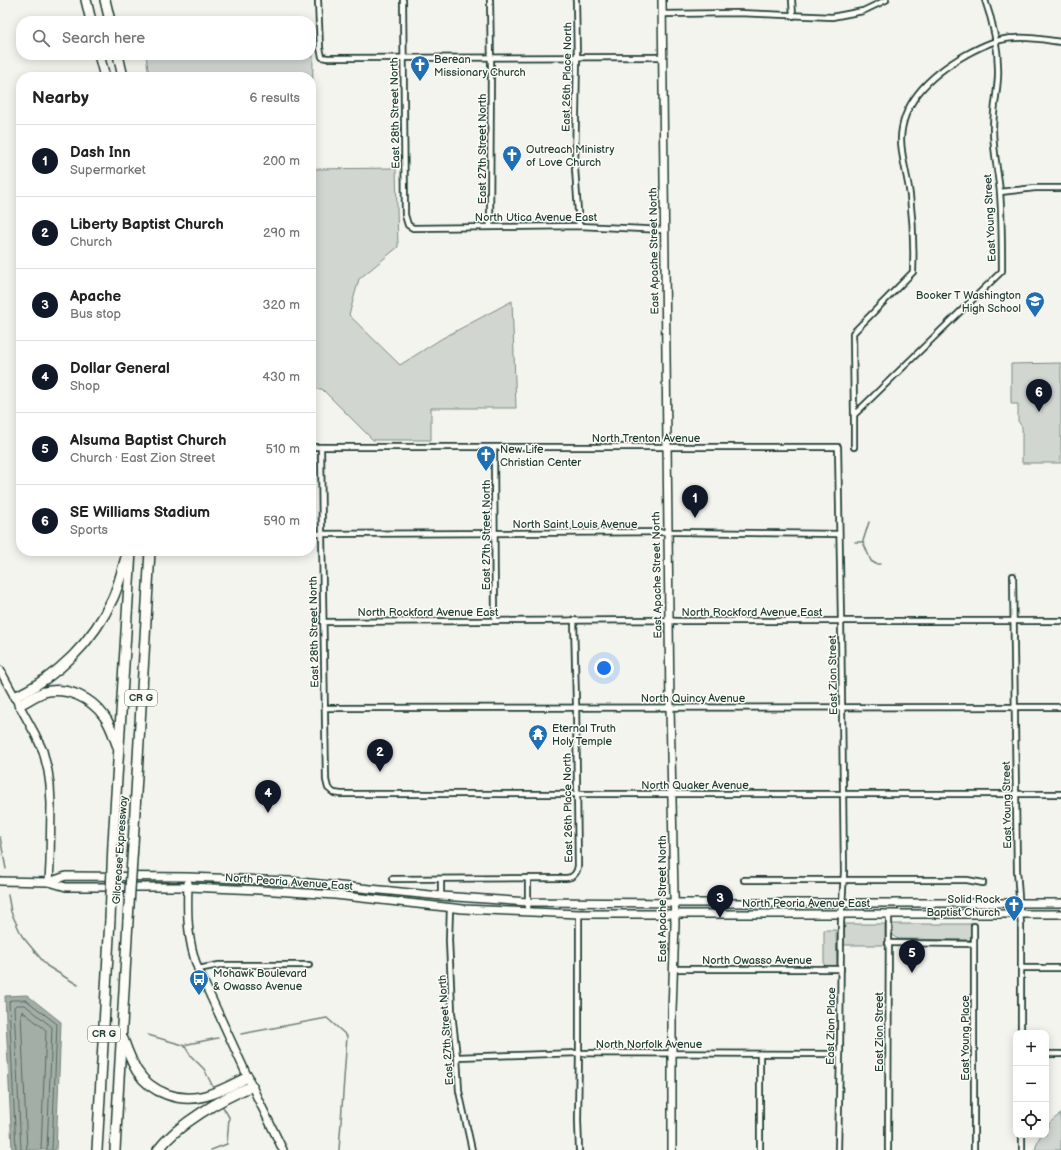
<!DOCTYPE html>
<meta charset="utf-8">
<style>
body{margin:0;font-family:"Balsamiq Sans",sans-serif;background:#f6f6f6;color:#222}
.controls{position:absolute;right:12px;bottom:12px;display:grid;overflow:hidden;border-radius:8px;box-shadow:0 2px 10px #0003}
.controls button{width:36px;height:36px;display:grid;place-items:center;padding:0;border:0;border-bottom:1px solid #e0e0e0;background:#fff;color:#222;font:20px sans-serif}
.you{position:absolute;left:604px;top:668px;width:14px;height:14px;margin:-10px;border:3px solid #fff;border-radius:50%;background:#1a73e8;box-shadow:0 0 0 6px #1a73e833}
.badge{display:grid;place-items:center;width:26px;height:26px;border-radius:50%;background:#111827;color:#fff;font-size:13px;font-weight:700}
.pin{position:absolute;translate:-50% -33px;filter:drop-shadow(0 1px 2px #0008)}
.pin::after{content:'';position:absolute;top:21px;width:14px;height:12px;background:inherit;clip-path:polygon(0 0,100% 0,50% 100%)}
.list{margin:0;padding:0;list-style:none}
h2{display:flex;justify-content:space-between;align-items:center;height:52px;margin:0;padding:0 16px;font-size:17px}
h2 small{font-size:13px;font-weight:400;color:#767676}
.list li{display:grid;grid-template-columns:26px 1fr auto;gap:12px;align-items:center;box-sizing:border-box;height:72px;padding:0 16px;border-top:1px solid #e0e0e0}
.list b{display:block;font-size:15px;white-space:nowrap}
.list p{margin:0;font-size:13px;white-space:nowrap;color:#767676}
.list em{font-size:13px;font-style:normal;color:#767676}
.icon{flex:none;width:22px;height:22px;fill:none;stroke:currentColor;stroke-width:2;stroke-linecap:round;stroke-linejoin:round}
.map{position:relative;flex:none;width:1061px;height:1150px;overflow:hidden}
.search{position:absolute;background:#fff;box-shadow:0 2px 10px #0003;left:16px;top:16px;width:300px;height:44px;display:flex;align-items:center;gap:10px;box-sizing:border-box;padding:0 14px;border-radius:16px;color:#767676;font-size:15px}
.panel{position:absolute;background:#fff;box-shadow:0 2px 10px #0003;left:16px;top:72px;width:300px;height:484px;border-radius:16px}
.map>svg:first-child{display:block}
.green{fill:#d1d6d1;stroke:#788a82}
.water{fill:#a3aea7;stroke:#6e8179}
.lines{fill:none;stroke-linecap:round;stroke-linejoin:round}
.shore{stroke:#546a62;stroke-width:1}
.stream{stroke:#6e8179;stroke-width:1.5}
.street-casing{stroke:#1f3d34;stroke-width:8}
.secondary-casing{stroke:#1f3d34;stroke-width:10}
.highway-casing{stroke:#1f3d34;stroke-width:12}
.street{stroke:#fdfcf7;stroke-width:4.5}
.secondary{stroke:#fdfcf7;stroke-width:7}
.highway{stroke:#fdfcf7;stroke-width:9}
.highway-bridge-casing{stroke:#1f3d34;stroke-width:12;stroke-linecap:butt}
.highway-bridge{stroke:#fdfcf7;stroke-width:9}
.labels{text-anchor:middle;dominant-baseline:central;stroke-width:3;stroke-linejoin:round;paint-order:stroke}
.shield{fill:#fdfcf7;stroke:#62766e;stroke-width:1}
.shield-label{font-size:10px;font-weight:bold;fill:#1f3d34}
.poi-label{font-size:11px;fill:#1f3d34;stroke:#fdfcf7;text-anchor:start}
.street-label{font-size:11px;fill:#1f3d34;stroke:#fdfcf7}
</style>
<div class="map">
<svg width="1061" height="1150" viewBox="0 0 1061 1150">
<rect width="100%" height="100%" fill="#f4f4ef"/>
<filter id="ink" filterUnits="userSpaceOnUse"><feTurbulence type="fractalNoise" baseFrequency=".025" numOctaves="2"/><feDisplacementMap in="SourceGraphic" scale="8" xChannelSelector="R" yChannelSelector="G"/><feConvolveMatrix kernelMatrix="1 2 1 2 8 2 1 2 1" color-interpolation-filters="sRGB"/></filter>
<g filter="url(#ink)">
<!-- green -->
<g class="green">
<path d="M311,49H313L312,169L396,168L398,247L359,279L349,315L400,365L441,339L512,301L516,408H431V440H373L322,389H311V77H149L146,55H311Z"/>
<path d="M1061,363V463H1022V427L1018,421V404H1011V364Z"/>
<path d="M845,924H885V945H843Z"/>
<path d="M892,924H971V938L969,940L899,939C891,937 892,931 892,924Z"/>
<path d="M824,930H836L837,966H824Z"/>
<path d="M1061,1114V1150H1035L1038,1140L1041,1135H1046C1046,1124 1052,1120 1061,1114Z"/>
</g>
<!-- water -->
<path class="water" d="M27,995L61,1022L56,1150H12L5,996Z"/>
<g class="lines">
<!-- shore -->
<g class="shore">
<path d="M16,1150L9,1002L11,1000H26L57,1024L52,1150"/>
<path d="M21,1150L14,1007L16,1005H25L52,1027L47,1150"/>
<path d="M27,1150L21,1014L22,1011L46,1030L41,1150"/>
</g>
<!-- stream -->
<g class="stream">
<path d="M863,541L869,522"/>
<path d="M855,542H863L871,561L876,564H880"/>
<path d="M0,837L6,869"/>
<path d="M8,895L11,912L22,936L47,966L78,985"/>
<path d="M241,1034L327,1018L347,1036L339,1150"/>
<path d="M148,1035L183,1045L218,1038"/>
<path d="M184,1045L191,1056L204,1069L214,1089"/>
<path d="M211,1150L227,1144L229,1117L223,1107"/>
</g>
<defs>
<g id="street">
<path d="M318,0L320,48L322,57L327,58L663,57"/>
<path d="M403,0L405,215L408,225L413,228L579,226L665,230"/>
<path d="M490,0L491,65L490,226"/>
<path d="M576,0L577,57L575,168L579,226"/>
<path d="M792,0L793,16"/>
<path d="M662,14L738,13L832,17L863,11L886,0"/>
<path d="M1000,192L1035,188H1061"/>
<path d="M854,415L853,333L913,272C914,247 913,221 910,196C908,177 901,158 901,139C902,99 935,72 967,54C982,46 998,38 1016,38C1031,37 1046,40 1061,42"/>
<path d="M311,447H838L841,621L844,872L841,922L840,1054L838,1150"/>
<path d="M321,447L322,534L326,780L328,788L334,793L341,794H1061"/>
<path d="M854,447V415L1002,271C1002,245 1002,218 1000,192C998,171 993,150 993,129C993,112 997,94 998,77C999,51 994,25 985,0"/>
<path d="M494,448L495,621"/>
<path d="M311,534L678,532L839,534"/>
<path d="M1013,576L1017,870L1021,925V1033"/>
<path d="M323,622L659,620L677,621H1061"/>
<path d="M325,708L1061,707"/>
<path d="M392,879L566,878C573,878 577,873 578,866L576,702L574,620"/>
<path d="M744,880H967L983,883"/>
<path d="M441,896V879"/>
<path d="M450,908L449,940L451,986L452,1013L457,1057L459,1091L472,1150"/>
<path d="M528,912V878"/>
<path d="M579,914V1053L578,1120L579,1150"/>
<path d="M888,943L974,944"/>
<path d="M1021,968H1061"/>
<path d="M198,969L219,965H309"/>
<path d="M673,969H841"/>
<path d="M1046,1054H1061"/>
<path d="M457,1057L579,1053L840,1054"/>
<path d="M1022,1135V1150"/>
<path d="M760,1150V1054"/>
<path d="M888,1150L889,914"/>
<path d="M974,1150V926"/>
</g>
<g id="secondary">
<path d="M662,0L670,707L674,894L675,923L672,1011V1150"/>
<path d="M0,670L35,734L43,751L48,771L50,785L51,804L50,863L49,882"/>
<path d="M0,881L49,882L66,887H188L260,890L335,895L463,909L579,914H1061"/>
<path d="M49,882L66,876L188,877L290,881L441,896L528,902L686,903H1061"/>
<path d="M188,883C187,914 187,940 198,969L257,1097L283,1150"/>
</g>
<g id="highway">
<path d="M86,0L91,21"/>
<path d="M105,0L110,21"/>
<path d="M99,55L105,77"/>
<path d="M118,55L123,77"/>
<path d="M15,697C58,676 93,642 113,598C119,584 123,568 127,553"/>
<path d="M19,705C27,701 36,695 44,692C67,686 91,698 104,716C111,725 114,737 118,747"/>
<path d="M113,843L131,551"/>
<path d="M133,845L150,551"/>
<path d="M123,1039C127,1050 131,1061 137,1071C151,1093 180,1103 205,1096C220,1092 234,1084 248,1077"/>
<path d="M97,1150L110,919"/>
<path d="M115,1150L128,920"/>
<path d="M158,1150C179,1123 221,1099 252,1086"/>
</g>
</defs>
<!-- street casing -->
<use href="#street" class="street-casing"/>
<!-- secondary casing -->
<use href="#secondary" class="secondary-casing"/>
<!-- highway casing -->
<use href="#highway" class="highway-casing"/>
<!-- street -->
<use href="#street" class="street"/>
<!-- secondary -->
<use href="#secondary" class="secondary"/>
<!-- highway -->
<use href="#highway" class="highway"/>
<defs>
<g id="highway-bridge">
<path d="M110,919L113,843"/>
<path d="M128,920L133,845"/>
</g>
</defs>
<!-- highway-bridge casing -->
<use href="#highway-bridge" class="highway-bridge-casing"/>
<!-- highway-bridge -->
<use href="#highway-bridge" class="highway-bridge"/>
</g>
</g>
<!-- icons -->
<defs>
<symbol id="church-pin" viewBox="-11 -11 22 30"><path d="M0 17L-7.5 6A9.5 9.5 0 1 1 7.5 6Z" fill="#1f6fb2" stroke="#fdfcf7"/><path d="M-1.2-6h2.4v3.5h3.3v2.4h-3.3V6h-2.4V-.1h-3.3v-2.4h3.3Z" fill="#fff"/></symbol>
<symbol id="school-pin" viewBox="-11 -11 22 30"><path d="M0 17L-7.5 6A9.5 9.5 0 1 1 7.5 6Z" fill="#1f6fb2" stroke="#fdfcf7"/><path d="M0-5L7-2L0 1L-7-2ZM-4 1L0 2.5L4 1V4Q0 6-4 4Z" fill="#fff"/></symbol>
<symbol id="temple-pin" viewBox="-11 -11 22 30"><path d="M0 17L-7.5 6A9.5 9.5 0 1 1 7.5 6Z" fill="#1f6fb2" stroke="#fdfcf7"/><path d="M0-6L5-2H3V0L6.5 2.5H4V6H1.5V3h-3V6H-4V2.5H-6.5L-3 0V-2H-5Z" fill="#fff"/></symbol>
<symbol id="bus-pin" viewBox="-11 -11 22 30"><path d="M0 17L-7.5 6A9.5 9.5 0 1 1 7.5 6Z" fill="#1f6fb2" stroke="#fdfcf7"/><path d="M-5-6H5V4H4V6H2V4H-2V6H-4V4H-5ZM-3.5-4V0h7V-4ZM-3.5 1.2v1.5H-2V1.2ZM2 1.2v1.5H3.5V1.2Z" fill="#fff"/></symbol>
</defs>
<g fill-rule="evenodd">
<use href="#church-pin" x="409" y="54" width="22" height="30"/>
<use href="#church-pin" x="501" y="144" width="22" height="30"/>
<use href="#school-pin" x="1024" y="290" width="22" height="30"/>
<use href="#church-pin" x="475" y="444" width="22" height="30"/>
<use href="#temple-pin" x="527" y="723" width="22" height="30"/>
<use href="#church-pin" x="1003" y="894" width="22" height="30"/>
<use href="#bus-pin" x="188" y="968" width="22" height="30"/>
</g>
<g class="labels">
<!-- shield labels -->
<g class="shield">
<rect x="125" y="690" width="32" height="16" rx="3"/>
<rect x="88" y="1026" width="32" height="16" rx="3"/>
</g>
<g class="shield-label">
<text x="141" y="698">CR G</text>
<text x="104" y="1034">CR G</text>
</g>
<!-- poi labels -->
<g class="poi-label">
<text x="434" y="59">Berean<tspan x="434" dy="13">Missionary Church</tspan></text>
<text x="526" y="149">Outreach Ministry<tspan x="526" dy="13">of Love Church</tspan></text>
<text x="1021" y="295" text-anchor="end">Booker T Washington<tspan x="1021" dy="13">High School</tspan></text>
<text x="500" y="449">New Life<tspan x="500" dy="13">Christian Center</tspan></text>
<text x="552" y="728">Eternal Truth<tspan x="552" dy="13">Holy Temple</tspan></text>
<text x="1000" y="899" text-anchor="end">Solid Rock<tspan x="1000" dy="13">Baptist Church</tspan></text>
<text x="213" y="973">Mohawk Boulevard<tspan x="213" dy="13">&amp; Owasso Avenue</tspan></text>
</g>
<!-- street labels -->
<g class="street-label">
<text transform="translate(567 77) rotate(-89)">East 26th Place North</text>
<text transform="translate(395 113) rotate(-91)">East 28th Street North</text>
<text transform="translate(482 149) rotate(-90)">East 27th Street North</text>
<text x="536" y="217">North Utica Avenue East</text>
<text transform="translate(990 218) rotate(-93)">East Young Street</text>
<text transform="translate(654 251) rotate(-91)">East Apache Street North</text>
<text x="646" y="438">North Trenton Avenue</text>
<text x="575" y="524">North Saint Louis Avenue</text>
<text transform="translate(486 535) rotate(-90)">East 27th Street North</text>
<text transform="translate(657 575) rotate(-91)">East Apache Street North</text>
<text x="428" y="612">North Rockford Avenue East</text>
<text x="752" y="612">North Rockford Avenue East</text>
<text transform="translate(314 632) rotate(-91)">East 28th Street North</text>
<text transform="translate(833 675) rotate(-91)">East Zion Street</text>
<text x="693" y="698">North Quincy Avenue</text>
<text x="695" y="785">North Quaker Avenue</text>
<text transform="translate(1007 805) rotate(-91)">East Young Street</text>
<text transform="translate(568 808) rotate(-91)">East 26th Place North</text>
<text transform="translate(120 850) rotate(-86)">Gilcrease Expressway</text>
<text transform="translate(289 882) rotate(4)">North Peoria Avenue East</text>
<text transform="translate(662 899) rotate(-90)">East Apache Street North</text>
<text x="806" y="903">North Peoria Avenue East</text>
<text x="757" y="960">North Owasso Avenue</text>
<text transform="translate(831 1026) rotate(-89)">East Zion Place</text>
<text transform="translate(446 1030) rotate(-94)">East 27th Street North</text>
<text transform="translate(879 1032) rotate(-90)">East Zion Street</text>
<text transform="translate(965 1038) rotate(-90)">East Young Place</text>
<text x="649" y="1044">North Norfolk Avenue</text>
</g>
</g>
</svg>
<div class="controls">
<button>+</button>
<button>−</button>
<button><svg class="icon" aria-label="locate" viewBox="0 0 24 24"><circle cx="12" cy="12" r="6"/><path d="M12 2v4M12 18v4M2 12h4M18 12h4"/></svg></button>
</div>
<div class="you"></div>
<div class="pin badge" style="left:695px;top:518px">1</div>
<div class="pin badge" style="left:380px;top:772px">2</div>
<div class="pin badge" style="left:720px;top:918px">3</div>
<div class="pin badge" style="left:268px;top:813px">4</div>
<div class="pin badge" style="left:912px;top:973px">5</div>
<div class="pin badge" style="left:1039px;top:412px">6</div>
<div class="search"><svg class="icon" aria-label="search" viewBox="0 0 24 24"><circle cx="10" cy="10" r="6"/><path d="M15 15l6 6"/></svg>Search here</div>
<section class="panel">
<h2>Nearby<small>6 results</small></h2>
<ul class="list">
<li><span class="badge">1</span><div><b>Dash Inn</b><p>Supermarket</p></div><em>200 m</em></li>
<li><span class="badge">2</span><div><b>Liberty Baptist Church</b><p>Church</p></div><em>290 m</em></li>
<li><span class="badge">3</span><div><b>Apache</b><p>Bus stop</p></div><em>320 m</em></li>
<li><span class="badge">4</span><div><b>Dollar General</b><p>Shop</p></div><em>430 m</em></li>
<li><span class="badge">5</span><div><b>Alsuma Baptist Church</b><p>Church · East Zion Street</p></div><em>510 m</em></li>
<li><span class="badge">6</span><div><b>SE Williams Stadium</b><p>Sports</p></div><em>590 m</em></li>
</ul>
</section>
</div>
